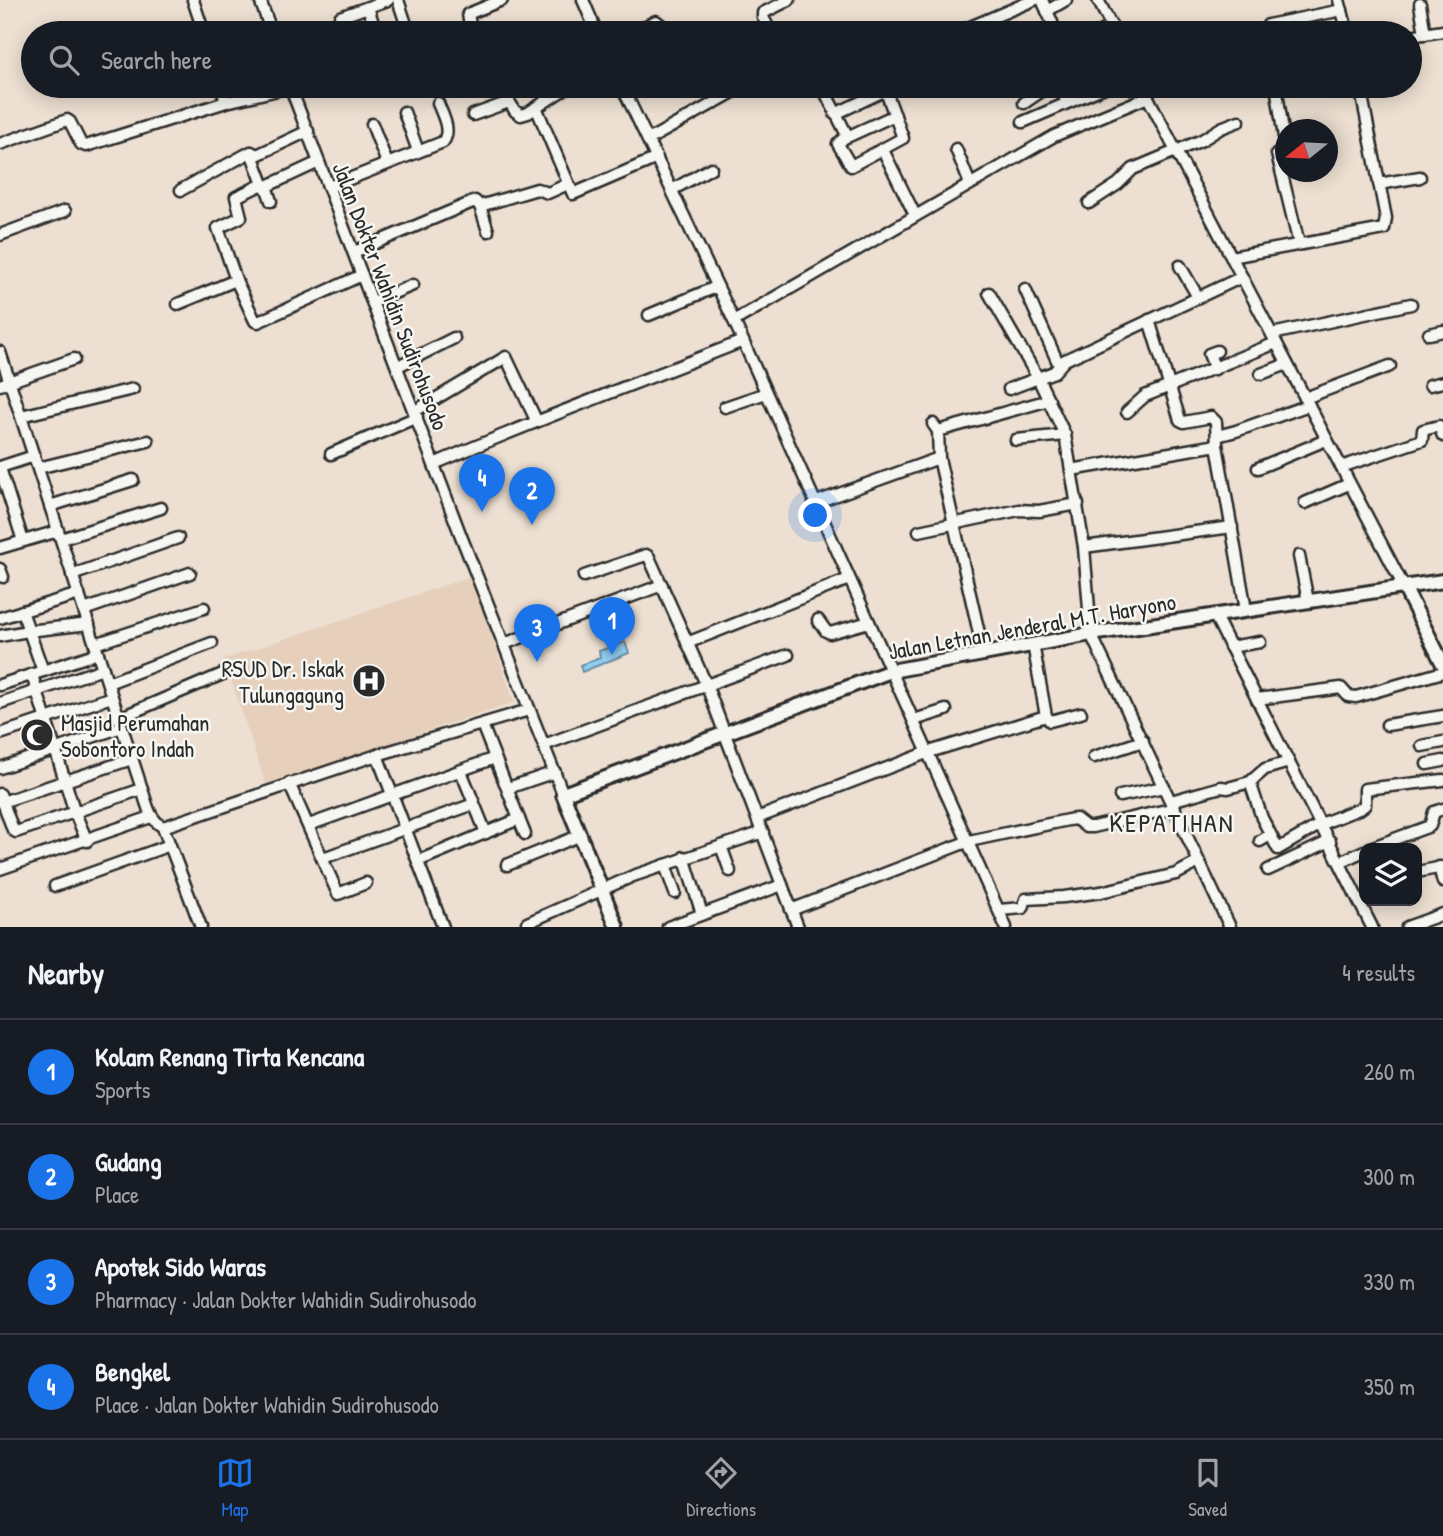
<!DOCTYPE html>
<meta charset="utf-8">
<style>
body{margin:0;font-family:"Patrick Hand",sans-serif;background:#20242c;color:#f1f3f6}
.controls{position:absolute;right:21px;bottom:21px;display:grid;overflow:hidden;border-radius:14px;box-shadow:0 4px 18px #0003}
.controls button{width:63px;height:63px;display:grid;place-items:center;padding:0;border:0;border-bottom:2px solid #363941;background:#171b24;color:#f1f3f6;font:35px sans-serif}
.compass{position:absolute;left:1275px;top:119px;width:63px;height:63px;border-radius:50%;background:#171b24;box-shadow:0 4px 18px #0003;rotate:252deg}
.you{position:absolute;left:816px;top:516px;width:24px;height:24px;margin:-18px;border:5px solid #fff;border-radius:50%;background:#1a73e8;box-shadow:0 0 0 10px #1a73e833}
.badge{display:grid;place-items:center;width:46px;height:46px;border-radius:50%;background:#1a73e8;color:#fff;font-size:23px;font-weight:700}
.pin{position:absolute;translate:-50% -58px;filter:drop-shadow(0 2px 4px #0008)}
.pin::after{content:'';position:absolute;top:37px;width:24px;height:21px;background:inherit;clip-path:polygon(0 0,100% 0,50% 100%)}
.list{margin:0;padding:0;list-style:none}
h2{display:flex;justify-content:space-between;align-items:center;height:91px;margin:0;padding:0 28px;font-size:30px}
h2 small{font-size:23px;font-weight:400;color:#9ea1a6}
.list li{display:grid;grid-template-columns:46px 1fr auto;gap:21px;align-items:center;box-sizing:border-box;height:105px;padding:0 28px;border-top:2px solid #363941}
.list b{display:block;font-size:26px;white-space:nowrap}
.list p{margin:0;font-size:23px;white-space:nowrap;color:#9ea1a6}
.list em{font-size:23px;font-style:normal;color:#9ea1a6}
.icon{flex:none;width:38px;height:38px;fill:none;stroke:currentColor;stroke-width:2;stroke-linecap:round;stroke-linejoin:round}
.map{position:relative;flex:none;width:1443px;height:927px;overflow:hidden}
.search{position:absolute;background:#171b24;box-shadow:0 4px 18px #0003;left:21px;right:21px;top:21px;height:77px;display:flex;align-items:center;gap:18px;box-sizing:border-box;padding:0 24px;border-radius:38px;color:#9ea1a6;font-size:26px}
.sheet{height:511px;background:#171b24}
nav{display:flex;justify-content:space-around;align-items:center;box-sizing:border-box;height:98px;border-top:2px solid #363941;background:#171b24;font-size:19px;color:#9ea1a6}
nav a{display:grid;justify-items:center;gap:4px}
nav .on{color:#1a73e8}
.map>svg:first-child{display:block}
.built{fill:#e6d0bc}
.water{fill:#92cdf2;stroke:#698ca2;stroke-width:2}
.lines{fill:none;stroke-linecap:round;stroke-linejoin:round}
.minor-casing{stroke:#2b2b2b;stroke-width:15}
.major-casing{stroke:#2b2b2b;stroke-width:18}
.minor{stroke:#f6f6f2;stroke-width:10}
.major{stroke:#f6f6f2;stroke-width:12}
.labels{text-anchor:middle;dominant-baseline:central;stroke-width:5;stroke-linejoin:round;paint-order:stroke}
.street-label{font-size:23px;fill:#2b2b2b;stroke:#f6f6f2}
.poi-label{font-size:23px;fill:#2b2b2b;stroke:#f6f6f2;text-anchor:end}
.quarter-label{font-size:26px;letter-spacing:2px;fill:#2b2b2b;stroke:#f6f6f2}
</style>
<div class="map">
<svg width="1443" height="927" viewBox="0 0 1443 927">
<rect width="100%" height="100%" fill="#ede0d2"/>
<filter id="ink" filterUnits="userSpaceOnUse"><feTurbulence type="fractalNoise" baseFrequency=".0143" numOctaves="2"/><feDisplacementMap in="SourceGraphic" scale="14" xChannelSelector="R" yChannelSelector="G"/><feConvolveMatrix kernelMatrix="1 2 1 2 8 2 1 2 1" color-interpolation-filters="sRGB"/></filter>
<g filter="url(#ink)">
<!-- built -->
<path class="built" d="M472,576L514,702L266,785L224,659Z"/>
<!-- water -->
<path class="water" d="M625,642L629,653L582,672L580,665L600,658L599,651Z"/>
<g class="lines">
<defs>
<g id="minor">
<path d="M193,0L204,33"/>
<path d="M260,0L272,33"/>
<path d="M398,0L409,33"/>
<path d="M583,0L597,33"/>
<path d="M1042,0L1052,22"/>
<path d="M1098,0L1115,33"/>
<path d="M1339,0L1348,33"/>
<path d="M1420,4L1425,34"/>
<path d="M1047,11L1066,0"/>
<path d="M1268,25L1342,10"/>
<path d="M346,33L340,17L368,7"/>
<path d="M376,33L368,7L388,0"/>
<path d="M463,33L471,30L468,14L502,0"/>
<path d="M631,33L656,21L664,27"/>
<path d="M771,33L763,17V13L789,0"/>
<path d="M956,33L1034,0"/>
<path d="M1098,33L1112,26"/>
<path d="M1410,36L1443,31"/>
<path d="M221,86L226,102"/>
<path d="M290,86L461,536L563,794"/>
<path d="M540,86L547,100"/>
<path d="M622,86L734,321L1006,927"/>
<path d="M822,86L847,135L838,144L851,166L903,138L884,86"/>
<path d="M1057,86L1067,101"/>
<path d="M1142,86L1404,587"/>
<path d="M1276,86L1284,137"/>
<path d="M293,91L306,86"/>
<path d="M824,91L837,86"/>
<path d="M504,93L515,111L521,115L528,113L569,86"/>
<path d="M1024,103L1049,86"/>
<path d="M536,107L573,194L657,158"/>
<path d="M404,112L418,151"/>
<path d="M835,114L886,90"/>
<path d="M473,115L509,102"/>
<path d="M1023,122L1107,86"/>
<path d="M372,124L387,163"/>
<path d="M847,137L895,115"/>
<path d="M648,140L744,86"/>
<path d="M0,144L67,120L70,122L81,144L86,146L226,102L291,87"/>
<path d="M956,149L970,184"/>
<path d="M883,150L915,215"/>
<path d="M251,152L263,184L236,197L241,217L218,228L236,280L255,321L258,322L362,275"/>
<path d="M1277,154L1299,244"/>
<path d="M263,184L265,187L319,162"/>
<path d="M1379,184L1420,177"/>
<path d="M266,186L271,201"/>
<path d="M329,187L443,142C452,130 442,115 438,103"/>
<path d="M181,190L245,155L251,152L257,155L308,131"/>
<path d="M672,190L711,168"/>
<path d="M1089,203L1118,184L1133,169L1202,140L1221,128L1239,121"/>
<path d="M480,206L537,189L548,193L568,184"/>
<path d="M0,235L65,211"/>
<path d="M354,252L475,201L480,206L488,231"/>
<path d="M1231,257L1384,229L1386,218L1360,86"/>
<path d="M1180,266L1198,297"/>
<path d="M1025,289L1059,365"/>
<path d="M989,293L1038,378L1065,435L1084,547L1091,634L1230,927"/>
<path d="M373,302L413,285"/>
<path d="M178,304L236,280"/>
<path d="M649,315L716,287"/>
<path d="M1149,320L1180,420L1184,422L1211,417L1216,422L1217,445L1246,610"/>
<path d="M734,321L1054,136L1148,97"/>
<path d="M1272,334L1411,304"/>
<path d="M1429,334L1443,331"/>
<path d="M0,352L142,789C147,804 149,819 163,827L377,755L529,710"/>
<path d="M398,366L454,338"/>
<path d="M1215,369L1209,354L1217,351"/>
<path d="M1261,374L1287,364"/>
<path d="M0,385L74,359"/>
<path d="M1430,385L1443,382"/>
<path d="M1009,389L1054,372L1065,360L1242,277"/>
<path d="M1305,398L1390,366"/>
<path d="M725,407L766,393"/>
<path d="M415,411L506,357L536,420"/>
<path d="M1127,412L1145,396L1276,343"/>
<path d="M21,416L133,389"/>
<path d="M933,424L938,431L939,458L984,655"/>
<path d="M938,431L1049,400"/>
<path d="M1217,436L1236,431L1309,405"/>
<path d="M1016,440L1065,435"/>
<path d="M331,454L417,417"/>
<path d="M434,464C536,420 640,382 743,341"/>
<path d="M0,467L34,456"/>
<path d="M1341,467L1422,440L1423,430L1439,426L1443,436"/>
<path d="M0,468L23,541"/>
<path d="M38,468L148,441"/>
<path d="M1258,468L1326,440"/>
<path d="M1071,470L1217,445"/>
<path d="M814,503L939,458"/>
<path d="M1305,503L1349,484"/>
<path d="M50,506L133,480"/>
<path d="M919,531L1019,510L1039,511L1078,504"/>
<path d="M61,539L161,508"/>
<path d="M1084,547L1232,527"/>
<path d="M0,548L58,531"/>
<path d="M1299,556L1308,601"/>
<path d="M0,569L3,577"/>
<path d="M72,575L178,538"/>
<path d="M584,576L646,555L649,557L706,684L798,927"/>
<path d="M84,610L190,573"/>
<path d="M22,611L43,671"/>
<path d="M1215,616L1372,927"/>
<path d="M0,618L79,594"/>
<path d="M818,620L826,631L830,633L869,622"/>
<path d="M0,636L28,631L89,624"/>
<path d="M687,643L849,579"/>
<path d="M95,644L204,608"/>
<path d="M504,644L662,585"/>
<path d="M1230,647L1260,642"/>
<path d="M32,675L75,813L87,841"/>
<path d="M108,683L212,643"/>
<path d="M0,685L98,653"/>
<path d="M1257,699L1341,688L1348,696L1356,697L1443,672"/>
<path d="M0,703L103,669"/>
<path d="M1046,716L1050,721L1081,713"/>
<path d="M119,718L225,673"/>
<path d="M914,720L946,710"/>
<path d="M1387,725L1443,716"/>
<path d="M0,734L112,697"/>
<path d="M544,745L788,655"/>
<path d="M1422,746L1443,742"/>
<path d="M377,755L443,927"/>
<path d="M1094,757L1143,741"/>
<path d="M1427,764L1443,761"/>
<path d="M0,768L122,727"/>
<path d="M461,771L486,833"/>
<path d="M1250,782L1262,818L1278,849L1321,824L1361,808L1365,805V789L1443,780"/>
<path d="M289,783L338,894L366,883"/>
<path d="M508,788L555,772"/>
<path d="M0,794L13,830L16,832L142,789"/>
<path d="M1120,796L1164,787"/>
<path d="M1171,801L1221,787L1228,788L1250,782L1265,769L1289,762"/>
<path d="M2,802L132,759"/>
<path d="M757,818L929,752L1046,716L1033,644"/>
<path d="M519,819L525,834"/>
<path d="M309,825L495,758"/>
<path d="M163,827L201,927"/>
<path d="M1260,841L1270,835"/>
<path d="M721,846L730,871"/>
<path d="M1370,848L1430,826L1434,812L1443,809"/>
<path d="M684,857L702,914"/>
<path d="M323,858L474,804"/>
<path d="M418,861L519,819L483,727"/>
<path d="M1340,862L1364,851"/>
<path d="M507,865L581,835"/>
<path d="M665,865L675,893"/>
<path d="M1439,867L1443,882"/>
<path d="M0,869L151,817"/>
<path d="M1268,870L1330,841"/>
<path d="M1417,872L1443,867"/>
<path d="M55,886L170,845"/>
<path d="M791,910L969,841L1068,820L1076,819L1086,827H1093L1175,808"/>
<path d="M999,910L1023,908L1026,899L1064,897L1101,892L1176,874L1199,862"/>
<path d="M528,927L527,923L633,876L763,832"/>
<path d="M668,927L782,885"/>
<path d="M1407,927L1443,914"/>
</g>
<g id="major">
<path d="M1404,587L1443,664"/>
<path d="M617,927L563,794L891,671L1091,634L1443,581"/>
</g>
</defs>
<!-- minor casing -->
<use href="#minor" class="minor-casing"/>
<!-- major casing -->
<use href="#major" class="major-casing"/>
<!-- minor -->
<use href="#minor" class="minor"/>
<!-- major -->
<use href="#major" class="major"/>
</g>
</g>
<!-- icons -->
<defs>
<symbol id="hospital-disc" viewBox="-11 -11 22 22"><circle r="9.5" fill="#2b2b2b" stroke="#f6f6f2"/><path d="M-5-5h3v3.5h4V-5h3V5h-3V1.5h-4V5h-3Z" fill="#fff"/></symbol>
<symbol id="mosque-disc" viewBox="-11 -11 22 22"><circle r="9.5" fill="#2b2b2b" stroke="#f6f6f2"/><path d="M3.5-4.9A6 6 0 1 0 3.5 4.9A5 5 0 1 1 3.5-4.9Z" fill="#fff"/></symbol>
</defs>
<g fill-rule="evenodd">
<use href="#hospital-disc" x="350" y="662" width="38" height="38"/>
<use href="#mosque-disc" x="18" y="716" width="38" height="38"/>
</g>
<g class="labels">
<!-- street labels -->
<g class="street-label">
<text transform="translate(391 296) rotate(69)">Jalan Dokter Wahidin Sudirohusodo</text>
<text transform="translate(1032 626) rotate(-10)">Jalan Letnan Jenderal M.T. Haryono</text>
</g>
<!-- poi labels -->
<g class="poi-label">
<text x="344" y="668">RSUD Dr. Iskak<tspan x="344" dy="26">Tulungagung</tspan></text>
<text x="61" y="722" text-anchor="start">Masjid Perumahan<tspan x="61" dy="26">Sobontoro Indah</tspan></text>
</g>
<!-- quarter labels -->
<g class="quarter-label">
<text x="1172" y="822">KEPATIHAN</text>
</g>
</g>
</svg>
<div class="controls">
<button><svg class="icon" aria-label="layers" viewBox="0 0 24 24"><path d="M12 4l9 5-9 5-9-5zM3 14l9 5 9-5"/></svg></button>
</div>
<svg class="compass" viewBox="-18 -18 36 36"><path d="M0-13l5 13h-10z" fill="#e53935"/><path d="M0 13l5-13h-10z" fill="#9ea1a6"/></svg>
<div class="you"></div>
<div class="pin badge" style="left:612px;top:655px">1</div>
<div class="pin badge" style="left:532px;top:525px">2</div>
<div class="pin badge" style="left:537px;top:662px">3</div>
<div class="pin badge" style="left:482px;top:512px">4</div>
<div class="search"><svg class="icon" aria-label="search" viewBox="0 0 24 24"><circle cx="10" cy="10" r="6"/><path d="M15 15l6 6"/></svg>Search here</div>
</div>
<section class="sheet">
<h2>Nearby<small>4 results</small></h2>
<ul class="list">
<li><span class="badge">1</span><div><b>Kolam Renang Tirta Kencana</b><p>Sports</p></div><em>260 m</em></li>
<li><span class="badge">2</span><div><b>Gudang</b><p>Place</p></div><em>300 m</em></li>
<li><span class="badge">3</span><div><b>Apotek Sido Waras</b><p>Pharmacy · Jalan Dokter Wahidin Sudirohusodo</p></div><em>330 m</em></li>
<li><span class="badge">4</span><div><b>Bengkel</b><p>Place · Jalan Dokter Wahidin Sudirohusodo</p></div><em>350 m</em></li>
</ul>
</section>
<nav>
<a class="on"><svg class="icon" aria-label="map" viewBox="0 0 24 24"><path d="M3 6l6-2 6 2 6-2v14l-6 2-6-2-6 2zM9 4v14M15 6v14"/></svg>Map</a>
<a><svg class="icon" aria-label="directions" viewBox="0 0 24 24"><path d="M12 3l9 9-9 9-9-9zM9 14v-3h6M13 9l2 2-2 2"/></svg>Directions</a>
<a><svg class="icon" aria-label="saved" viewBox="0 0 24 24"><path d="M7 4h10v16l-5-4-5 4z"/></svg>Saved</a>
</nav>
